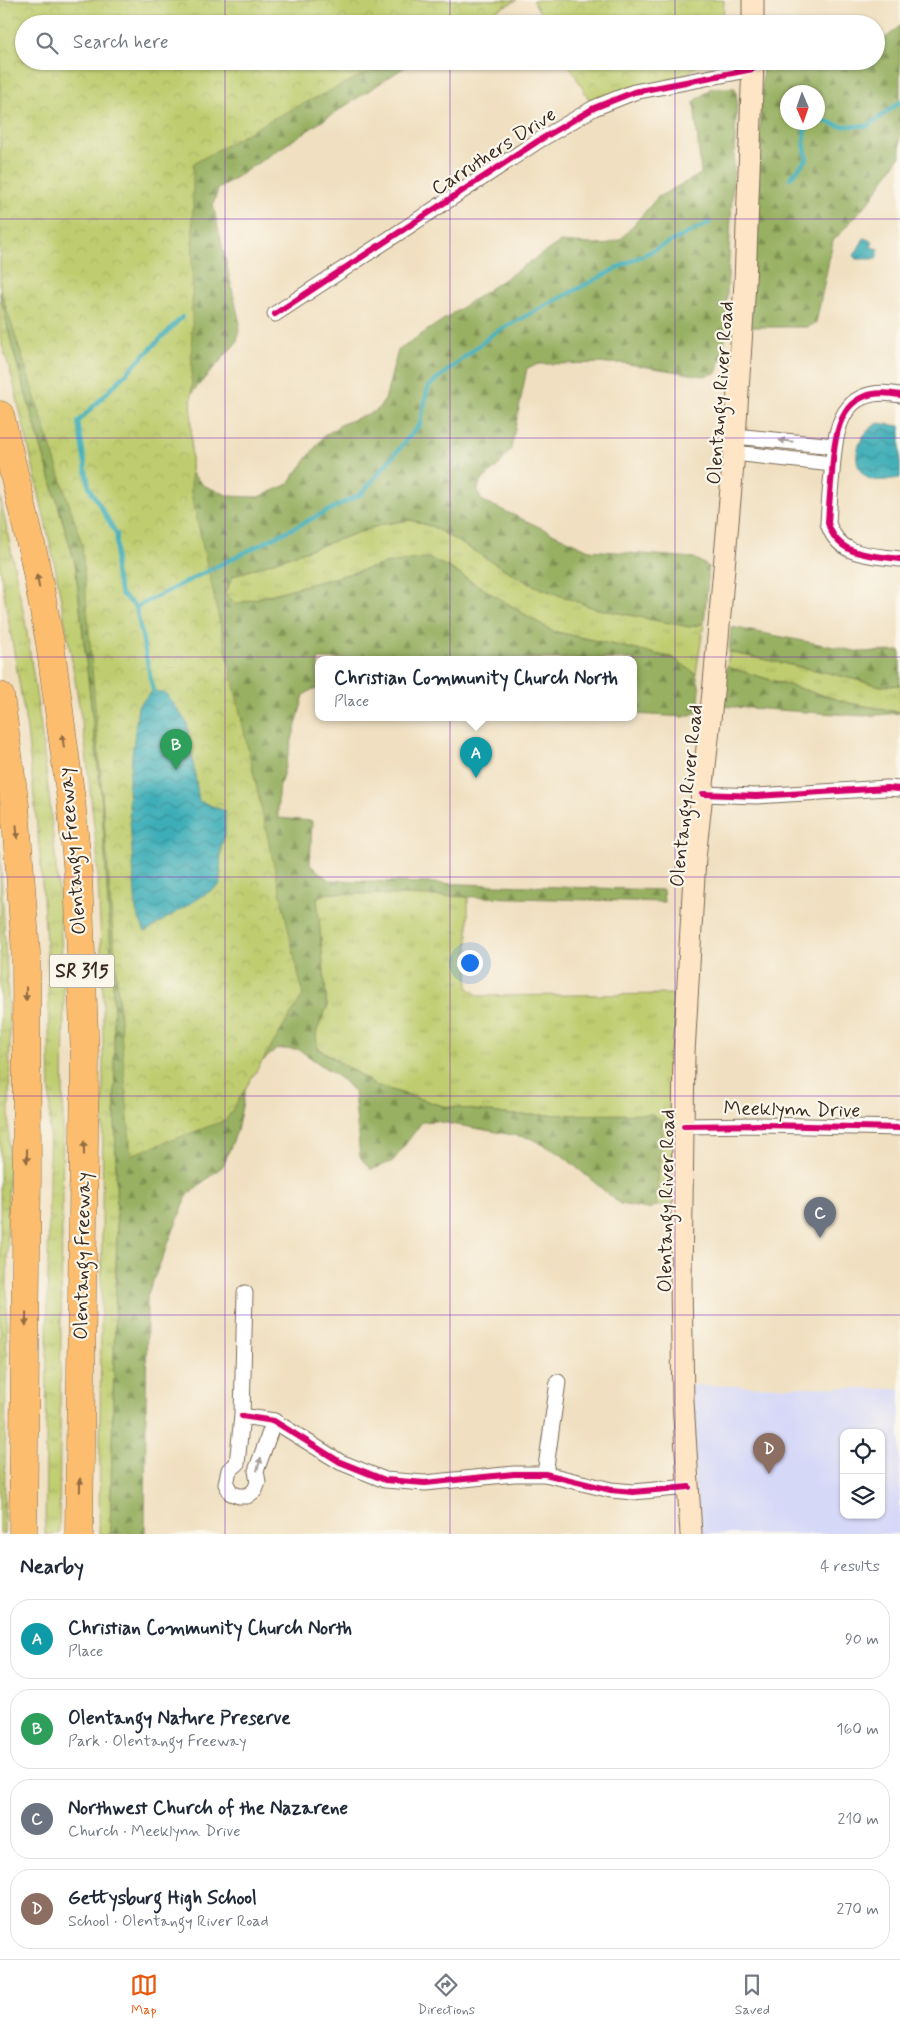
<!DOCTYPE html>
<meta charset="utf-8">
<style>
body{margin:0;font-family:Mynerve,sans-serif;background:#f2f2f3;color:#1f2937}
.controls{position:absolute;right:15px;bottom:15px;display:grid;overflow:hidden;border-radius:10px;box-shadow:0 1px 4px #0004}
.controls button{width:45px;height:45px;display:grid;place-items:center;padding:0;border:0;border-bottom:1px solid #e0e1e3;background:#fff;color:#1f2937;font:25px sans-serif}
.compass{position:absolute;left:780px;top:85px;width:45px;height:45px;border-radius:50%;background:#fff;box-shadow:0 1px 4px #0004;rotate:178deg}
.you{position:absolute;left:469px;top:962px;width:18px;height:18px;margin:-12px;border:4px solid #fff;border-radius:50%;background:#1a73e8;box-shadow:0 0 0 8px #1a73e833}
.badge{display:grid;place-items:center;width:32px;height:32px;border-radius:50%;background:#ea580c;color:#fff;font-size:16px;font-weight:700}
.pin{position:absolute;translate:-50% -41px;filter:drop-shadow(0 1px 2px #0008)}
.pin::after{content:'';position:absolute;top:26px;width:18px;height:15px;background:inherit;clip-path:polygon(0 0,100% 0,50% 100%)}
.popup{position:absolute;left:315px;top:656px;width:322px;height:65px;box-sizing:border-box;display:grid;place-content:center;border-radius:10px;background:#fff;filter:drop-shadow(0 1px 4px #0005);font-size:16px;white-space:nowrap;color:#747a83}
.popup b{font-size:19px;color:#1f2937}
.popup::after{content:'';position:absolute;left:50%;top:100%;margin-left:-10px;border:10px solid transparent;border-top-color:#fff}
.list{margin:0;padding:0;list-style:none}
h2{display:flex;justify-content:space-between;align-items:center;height:65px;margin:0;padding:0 20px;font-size:21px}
h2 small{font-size:16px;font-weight:400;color:#747a83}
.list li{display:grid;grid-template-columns:32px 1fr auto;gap:15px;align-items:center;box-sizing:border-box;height:80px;margin:0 10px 10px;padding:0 10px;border:1px solid #e0e1e3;border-radius:20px}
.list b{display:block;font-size:19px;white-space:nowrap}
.list p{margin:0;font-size:16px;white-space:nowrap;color:#747a83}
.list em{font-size:16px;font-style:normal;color:#747a83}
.icon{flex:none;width:28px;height:28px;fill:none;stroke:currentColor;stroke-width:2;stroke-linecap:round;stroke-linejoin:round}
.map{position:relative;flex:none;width:900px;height:1534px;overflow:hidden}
.search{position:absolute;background:#fff;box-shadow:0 1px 4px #0004;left:15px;right:15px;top:15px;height:55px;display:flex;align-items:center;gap:12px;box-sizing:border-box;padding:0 18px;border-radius:28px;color:#747a83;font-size:19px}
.sheet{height:425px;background:#fff}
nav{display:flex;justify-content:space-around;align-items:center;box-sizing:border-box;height:70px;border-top:1px solid #e0e1e3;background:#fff;font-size:14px;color:#747a83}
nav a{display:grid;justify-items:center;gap:2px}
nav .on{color:#ea580c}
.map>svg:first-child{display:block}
.built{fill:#d6d8f8;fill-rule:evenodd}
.grass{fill:url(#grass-tufts);stroke:#7d7c47}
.forest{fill:url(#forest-firs);stroke:#696d40;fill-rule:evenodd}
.park{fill:url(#park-crowns);stroke:#7d7c47}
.water{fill:url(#water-waves);stroke:#3c6c6b}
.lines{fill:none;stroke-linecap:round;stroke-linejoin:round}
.stream{stroke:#3daeb8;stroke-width:4.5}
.minor-casing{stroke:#7a6a57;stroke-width:17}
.secondary-casing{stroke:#7a6a57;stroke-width:23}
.motorway-casing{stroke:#7a6a57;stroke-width:29}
.minor{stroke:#fff;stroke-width:15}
.secondary{stroke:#fee5c5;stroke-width:21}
.motorway{stroke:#fcbd6e;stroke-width:28}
.cycleway-casing{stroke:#fbf7ec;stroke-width:9}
.cycleway{stroke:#d6006c;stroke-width:6}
.oneway{fill:#a79f9a}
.oneway2{fill:#926c42}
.grid{fill:none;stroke:#7b2cbf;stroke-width:1;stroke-opacity:0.55}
.labels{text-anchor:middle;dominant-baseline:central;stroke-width:4.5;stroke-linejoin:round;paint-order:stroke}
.shield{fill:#fbf7ec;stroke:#75685c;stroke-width:1}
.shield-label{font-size:19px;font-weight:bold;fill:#3b2a1e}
.street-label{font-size:20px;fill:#3b2a1e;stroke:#fbf7ec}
</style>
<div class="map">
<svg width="900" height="1534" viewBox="0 0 900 1534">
<defs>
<pattern id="grass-tufts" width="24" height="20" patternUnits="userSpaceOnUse" patternTransform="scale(1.25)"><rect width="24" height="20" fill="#bfcd70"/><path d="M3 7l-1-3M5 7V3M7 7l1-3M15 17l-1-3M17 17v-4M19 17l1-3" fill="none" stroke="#a5b061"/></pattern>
<pattern id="forest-firs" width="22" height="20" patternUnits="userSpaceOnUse" patternTransform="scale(1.25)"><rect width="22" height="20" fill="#97b062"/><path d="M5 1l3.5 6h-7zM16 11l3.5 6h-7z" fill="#7c8f50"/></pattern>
<pattern id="park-crowns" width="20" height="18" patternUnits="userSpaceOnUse" patternTransform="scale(1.25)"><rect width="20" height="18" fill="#bfcd70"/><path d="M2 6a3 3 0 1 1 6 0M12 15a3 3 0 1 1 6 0" fill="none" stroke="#a5b061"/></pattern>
<pattern id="water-waves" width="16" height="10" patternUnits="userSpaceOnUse" patternTransform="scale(1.25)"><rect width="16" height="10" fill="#3daeb8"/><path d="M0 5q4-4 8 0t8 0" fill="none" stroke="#348e95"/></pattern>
</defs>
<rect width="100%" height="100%" fill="#fbf7ec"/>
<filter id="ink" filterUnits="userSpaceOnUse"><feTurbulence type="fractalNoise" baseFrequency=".02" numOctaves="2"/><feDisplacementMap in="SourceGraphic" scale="10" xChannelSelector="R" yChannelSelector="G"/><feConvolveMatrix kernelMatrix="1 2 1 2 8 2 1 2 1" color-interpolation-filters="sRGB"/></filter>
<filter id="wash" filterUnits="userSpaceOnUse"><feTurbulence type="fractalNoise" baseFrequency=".0096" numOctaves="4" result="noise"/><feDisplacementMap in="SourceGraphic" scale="20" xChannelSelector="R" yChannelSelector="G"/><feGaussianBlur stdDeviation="1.12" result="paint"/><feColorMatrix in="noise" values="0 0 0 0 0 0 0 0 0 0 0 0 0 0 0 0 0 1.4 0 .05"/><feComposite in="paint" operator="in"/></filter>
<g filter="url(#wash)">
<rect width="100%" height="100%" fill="#f0e0c1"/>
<!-- built -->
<path class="built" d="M689,1385L900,1389V1534H698ZM844,1433H881V1515H844Z"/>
<!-- grass -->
<g class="grass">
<path d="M0,293L13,350L75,563L101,793L113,981L117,1229L110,1534H99L103,1120V995L97,854L85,743L72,661L55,566L30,453L12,377L0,338Z"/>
<path d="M0,496L25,620L40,720L50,805L59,896L64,1000L59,1534H45L50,1094L48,972L40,855L27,730L0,569Z"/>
<path d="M411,520L433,527L532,585L594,608L690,627L704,623L696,674L673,658L552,631L448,567L428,559L393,562L236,604L225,593L233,576L383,524Z"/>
<path d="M729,652L829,673L881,686L900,685V712L849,703L727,667Z"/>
<path d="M0,853L10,1031L4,1534H0Z"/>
<path d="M328,893L468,897V988L479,996L678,994L672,1205L656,1206L662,1121L513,1115L443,1106L375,1085L317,1047L316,1033L327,1007L317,897Z"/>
</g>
<!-- forest -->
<g class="forest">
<path d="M0,0H508L471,24H24V61H414L218,189L213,205L240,324L237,342L173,414L174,454L203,485L229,496L259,497L287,485L324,436L342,424L376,411L385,400L398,350L560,242L604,245L621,239L658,197L701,174L694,102L711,88H735L737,99L724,353L716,373L703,376L623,363L539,364L527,368L511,449L499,465L480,482L478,490L481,500L589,550L694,558L709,567L704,623L690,627L594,608L532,585L433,527L411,520L383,524L233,576L225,593L236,604L393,562L428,558L448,567L552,631L673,658L696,674L700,689L698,712L684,717L634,714V659H318V690L313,689L304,695L278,793V818L312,821L310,865L329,880L663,890L664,902L328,893L317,897L327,1007L316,1033L317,1048L375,1085L443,1106L513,1115L652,1114L662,1121L656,1206L648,1209L620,1204L562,1155L530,1138L435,1121L422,1122L393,1161L371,1170L360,1157L354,1092L344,1081L298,1049H277L249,1072L237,1131L223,1166L188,1194L147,1296L145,1534H110L117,1229L113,981L101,793L75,563L13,350L0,293Z"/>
<path d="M900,26V156L871,199L833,241L816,323L808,327H751L763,61H876V46ZM788,92H818V122H788Z"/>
<path d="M731,627L860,652L900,651V685L881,686L829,673L729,652Z"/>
<path d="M727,667L849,703L900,713L864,716L721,706Z"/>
</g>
<!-- park -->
<g class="park">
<path d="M0,0H517L468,24H24V61H391L272,119L193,164L191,493L303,995L226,1120L131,1155L82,544L0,288Z"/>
<path d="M533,0H724L723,24H546Z"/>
<path d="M567,61H704L673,84L594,108Z"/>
</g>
<!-- water -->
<g class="water">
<path d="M864,238L873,241L871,247L879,249L876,259H856L854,256Z"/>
<path d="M879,423L900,426V478C890,479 873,484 865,476C848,461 860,430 879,423Z"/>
<path d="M153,690L167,694L187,723L199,801L225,811V834L221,847L220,885L145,932L136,911L128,789L138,706Z"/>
</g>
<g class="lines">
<!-- stream -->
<g class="stream">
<path d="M818,122L822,120L840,126H868L900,102"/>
<path d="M790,178L807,159L804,142L805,128L816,122"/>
<path d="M136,607L361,494L420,424L428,387L494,333L619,267L709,223"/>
<path d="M153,690L136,607L121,594L115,572L117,535L89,487L78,422L182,317"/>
</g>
</g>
</g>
<g filter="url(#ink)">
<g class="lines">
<defs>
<g id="minor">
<path d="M275,314L538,141L594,108L634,92L753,69"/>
<path d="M900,395C842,384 835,426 832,473C830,490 829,507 828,523C838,557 871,555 900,559"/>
<path d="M735,436L834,446"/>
<path d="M734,453L832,464"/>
<path d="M703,794L756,796L887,788L900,789"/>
<path d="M684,1126L762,1125L900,1128"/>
<path d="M245,1293L242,1416L237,1464L229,1470L226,1484L231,1493L239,1496H247L255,1490L258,1482L256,1471L274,1421"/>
<path d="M242,1416L274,1421L340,1462L385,1480L425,1483L514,1474H545L611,1490L633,1492L689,1487"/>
<path d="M545,1474L558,1382"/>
</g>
<g id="secondary">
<path d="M753,24V0"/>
<path d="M691,1534L683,1401L681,1281L684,1053L695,858L714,683L734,453L745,282L753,61"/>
</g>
<g id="motorway">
<path d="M0,415L34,557L50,643L71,800L78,875L85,1060L79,1534"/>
<path d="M0,696L15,806L26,953L27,1172L23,1534"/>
</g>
</defs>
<!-- minor casing -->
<use href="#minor" class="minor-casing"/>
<!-- secondary casing -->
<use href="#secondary" class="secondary-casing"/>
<!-- motorway casing -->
<use href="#motorway" class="motorway-casing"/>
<!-- minor -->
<use href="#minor" class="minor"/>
<!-- secondary -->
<use href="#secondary" class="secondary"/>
<!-- motorway -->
<use href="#motorway" class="motorway"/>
<defs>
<g id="cycleway">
<path d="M275,314L538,141L594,108L634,92L753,69"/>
<path d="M900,395C842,384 835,426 832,473C830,490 829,507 828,523C838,557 871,555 900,559"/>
<path d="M703,794L756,796L887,788L900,789"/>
<path d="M684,1126L762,1125L900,1128"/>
<path d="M242,1416L274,1421L340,1462L385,1480L425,1483L514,1474H545L611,1490L633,1492L689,1487"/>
</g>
</defs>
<!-- cycleway casing -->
<use href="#cycleway" class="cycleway-casing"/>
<!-- cycleway -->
<use href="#cycleway" class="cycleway"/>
</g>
<!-- one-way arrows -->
<defs><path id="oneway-solid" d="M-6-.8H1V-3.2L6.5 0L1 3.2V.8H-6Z" transform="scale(1.25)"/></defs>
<g class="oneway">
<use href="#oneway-solid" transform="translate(786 441) rotate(-174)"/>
<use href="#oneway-solid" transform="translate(259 1464) rotate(-73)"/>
</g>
<g class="oneway2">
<use href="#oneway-solid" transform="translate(38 581) rotate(-100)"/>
<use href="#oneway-solid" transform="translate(63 741) rotate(-98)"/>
<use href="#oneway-solid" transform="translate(17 832) rotate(86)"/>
<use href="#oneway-solid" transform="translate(26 994) rotate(90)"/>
<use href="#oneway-solid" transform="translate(84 1148) rotate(-90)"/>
<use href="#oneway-solid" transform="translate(27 1156) rotate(90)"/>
<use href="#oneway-solid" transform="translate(26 1319) rotate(91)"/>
<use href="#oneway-solid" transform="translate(80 1485) rotate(-89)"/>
</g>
</g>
<!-- grid -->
<path class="grid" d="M225,0V24M450,0V24M675,0V24M225,61V1534M450,61V1534M675,61V1534M0,219H900M0,438H900M0,657H900M0,877H900M0,1096H900M0,1315H900"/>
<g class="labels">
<!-- shield labels -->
<rect class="shield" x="49.5" y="954.5" width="65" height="33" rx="4"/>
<g class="shield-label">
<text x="82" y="971">SR 315</text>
</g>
<!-- street labels -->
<g class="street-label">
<text transform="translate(494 152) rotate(-33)">Carruthers Drive</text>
<text transform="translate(721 393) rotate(-86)">Olentangy River Road</text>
<text transform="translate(687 796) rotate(-84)">Olentangy River Road</text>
<text transform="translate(73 851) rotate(-95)">Olentangy Freeway</text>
<text transform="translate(792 1110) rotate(1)">Meeklynn Drive</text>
<text transform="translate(667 1201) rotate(-89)">Olentangy River Road</text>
<text transform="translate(83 1256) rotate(-89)">Olentangy Freeway</text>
</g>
</g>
</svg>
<div class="controls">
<button><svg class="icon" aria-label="locate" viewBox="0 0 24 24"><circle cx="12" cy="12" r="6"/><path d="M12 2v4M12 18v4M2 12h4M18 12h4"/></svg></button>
<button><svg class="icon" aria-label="layers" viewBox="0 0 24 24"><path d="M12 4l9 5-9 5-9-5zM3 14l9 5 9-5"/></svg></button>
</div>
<svg class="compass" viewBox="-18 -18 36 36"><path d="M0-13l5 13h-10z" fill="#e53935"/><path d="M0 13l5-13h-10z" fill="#747a83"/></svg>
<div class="you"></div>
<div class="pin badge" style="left:476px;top:778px;background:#0f9aa8">A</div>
<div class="popup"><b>Christian Community Church North</b>Place</div>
<div class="pin badge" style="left:176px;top:770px;background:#2e9e5b">B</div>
<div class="pin badge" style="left:820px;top:1238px;background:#6b7280">C</div>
<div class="pin badge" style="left:769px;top:1474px;background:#8d6e63">D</div>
<div class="search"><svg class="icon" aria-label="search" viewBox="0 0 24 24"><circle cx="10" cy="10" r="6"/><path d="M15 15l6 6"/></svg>Search here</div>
</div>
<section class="sheet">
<h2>Nearby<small>4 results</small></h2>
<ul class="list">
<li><span class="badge" style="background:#0f9aa8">A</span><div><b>Christian Community Church North</b><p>Place</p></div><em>90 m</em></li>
<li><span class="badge" style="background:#2e9e5b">B</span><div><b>Olentangy Nature Preserve</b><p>Park · Olentangy Freeway</p></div><em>160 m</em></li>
<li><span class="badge" style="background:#6b7280">C</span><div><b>Northwest Church of the Nazarene</b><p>Church · Meeklynn Drive</p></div><em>210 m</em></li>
<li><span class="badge" style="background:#8d6e63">D</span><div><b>Gettysburg High School</b><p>School · Olentangy River Road</p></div><em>270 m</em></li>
</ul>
</section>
<nav>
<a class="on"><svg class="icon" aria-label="map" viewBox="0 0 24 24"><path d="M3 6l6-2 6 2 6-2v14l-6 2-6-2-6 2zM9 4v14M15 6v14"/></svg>Map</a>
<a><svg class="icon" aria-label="directions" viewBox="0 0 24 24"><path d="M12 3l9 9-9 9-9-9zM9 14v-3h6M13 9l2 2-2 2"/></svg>Directions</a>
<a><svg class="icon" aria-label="saved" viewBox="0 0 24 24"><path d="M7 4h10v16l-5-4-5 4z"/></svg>Saved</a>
</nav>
